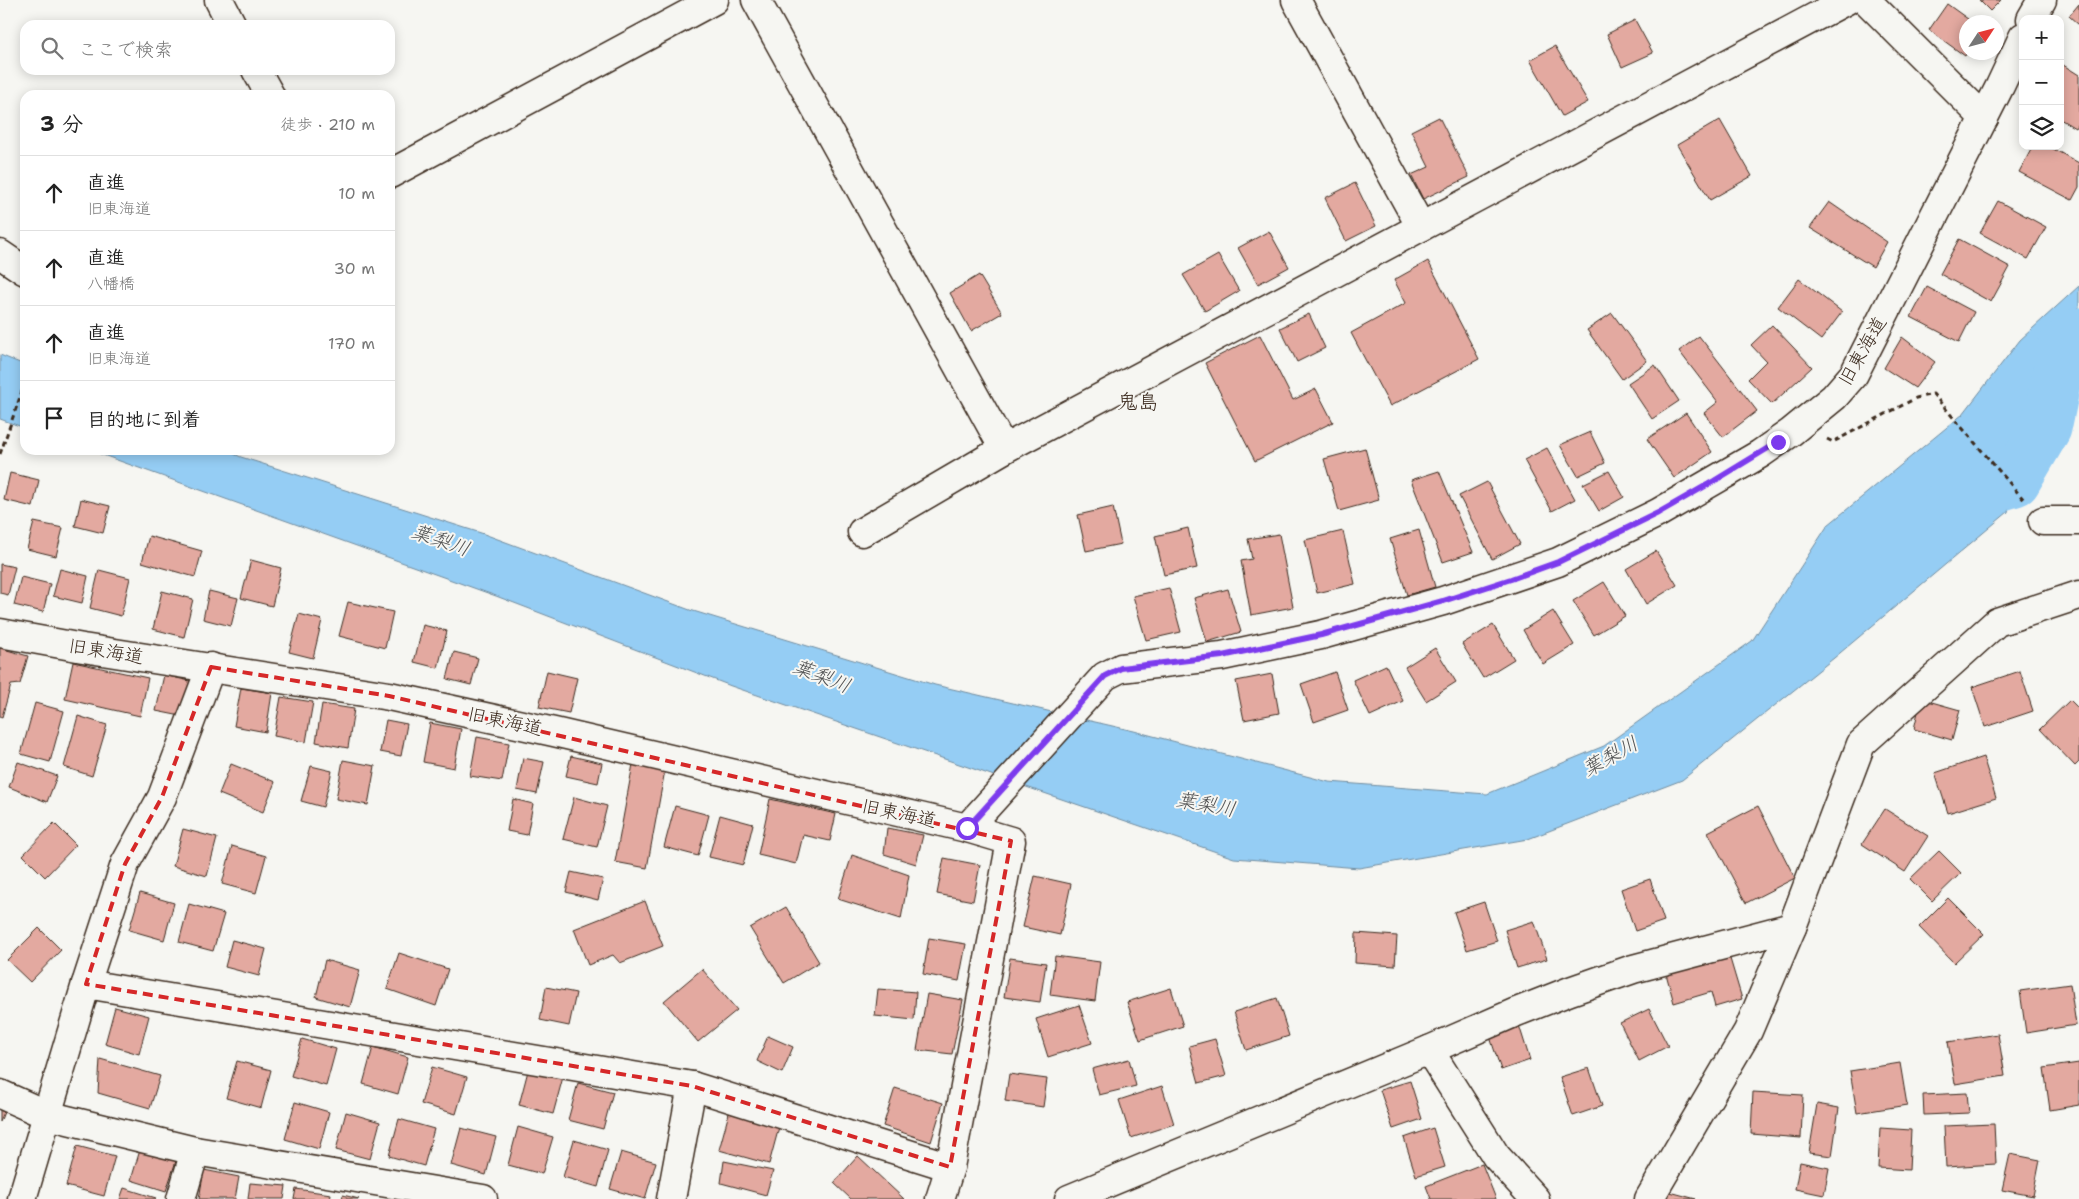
<!DOCTYPE html>
<html lang="ja">
<meta charset="utf-8">
<style>
body{margin:0;font-family:"Shantell Sans","Klee One",sans-serif;background:#f2f2f2;color:#222}
.controls{position:absolute;right:15px;top:15px;display:grid;overflow:hidden;border-radius:10px;box-shadow:0 2px 12px #0003}
.controls button{width:45px;height:45px;display:grid;place-items:center;padding:0;border:0;border-bottom:1px solid #e0e0e0;background:#fff;color:#222;font:25px sans-serif}
.compass{position:absolute;left:1959px;top:15px;width:45px;height:45px;border-radius:50%;background:#fff;box-shadow:0 2px 12px #0003;rotate:54deg}
.stop{position:absolute;width:15px;height:15px;margin:-11px;border:4px solid #7c3aed;border-radius:50%;background:#fff}
.stop.end{background:#7c3aed;border-color:#fff;box-shadow:0 1px 5px #0008}
.list{margin:0;padding:0;list-style:none}
h2{display:flex;justify-content:space-between;align-items:center;height:65px;margin:0;padding:0 20px;font-size:21px}
h2 small{font-size:16px;font-weight:400;color:#767676}
.list li{display:grid;grid-template-columns:32px 1fr auto;gap:15px;align-items:center;box-sizing:border-box;height:75px;padding:0 20px;border-top:1px solid #e0e0e0}
.list b{display:block;font-size:19px;white-space:nowrap}
.list p{margin:0;font-size:16px;white-space:nowrap;color:#767676}
.list em{font-size:16px;font-style:normal;color:#767676}
.icon{flex:none;width:28px;height:28px;fill:none;stroke:currentColor;stroke-width:2;stroke-linecap:round;stroke-linejoin:round}
.map{position:relative;flex:none;width:2079px;height:1199px;overflow:hidden}
.search{position:absolute;background:#fff;box-shadow:0 2px 12px #0003;left:20px;top:20px;width:375px;height:55px;display:flex;align-items:center;gap:12px;box-sizing:border-box;padding:0 18px;border-radius:15px;color:#767676;font-size:19px}
.panel{position:absolute;background:#fff;box-shadow:0 2px 12px #0003;left:20px;top:90px;width:375px;height:365px;border-radius:15px}
.map>svg:first-child{display:block}
.water{fill:#95cdf4;stroke:#718c9e}
.lines{fill:none;stroke-linecap:round;stroke-linejoin:round}
.river{stroke:#95cdf4;stroke-width:51}
.building{fill:#e3a9a0;stroke:#3b2a1e}
.street-casing{stroke:#3b2a1e;stroke-width:31}
.secondary-casing{stroke:#3b2a1e;stroke-width:31}
.path{stroke:#3b2a1e;stroke-width:3;stroke-dasharray:5 4;stroke-linecap:butt}
.street{stroke:#f6f6f2;stroke-width:28}
.secondary{stroke:#f6f6f2;stroke-width:28}
.route{stroke:#7c3aed;stroke-width:6}
.marked{fill:none;stroke:#d62828;stroke-width:4;stroke-dasharray:10 6;stroke-linejoin:round}
.labels{text-anchor:middle;dominant-baseline:central;stroke-width:4;stroke-linejoin:round;paint-order:stroke}
.street-label{font-size:19px;fill:#3b2a1e;stroke:#f6f6f2}
.water-label{font-size:20px;font-style:italic;fill:#525354;stroke:#f6f6f2}
.quarter-label{font-size:21px;fill:#3b2a1e;stroke:#f6f6f2}
</style>
<div class="map">
<svg width="2079" height="1199" viewBox="0 0 2079 1199">
<rect width="100%" height="100%" fill="#f6f6f2"/>
<filter id="ink" filterUnits="userSpaceOnUse"><feTurbulence type="fractalNoise" baseFrequency=".02" numOctaves="2"/><feDisplacementMap in="SourceGraphic" scale="10" xChannelSelector="R" yChannelSelector="G"/><feConvolveMatrix kernelMatrix="1 2 1 2 8 2 1 2 1" color-interpolation-filters="sRGB"/></filter>
<g filter="url(#ink)">
<!-- water -->
<g class="water">
<path d="M2079,286V332L2063,347L2046,428L2015,480L2008,512L1834,658L1682,780L1528,839L1359,868L1234,858L731,686L496,596L89,450H225L241,457L484,534L690,610L935,685L1134,731L1329,782L1487,794L1604,746L1752,641L1828,525L1963,414L2020,340Z"/>
<path d="M0,355L25,365V428L0,419Z"/>
</g>
<g class="lines">
<!-- river -->
<path class="river" d="M1949,502L2015,481L2046,428L2063,347L2079,333"/>
</g>
<!-- building -->
<g class="building">
<path d="M1979,0H2001L1990,11Z"/>
<path d="M1947,4L1972,22H1966L1967,52L1965,56L1929,30Z"/>
<path d="M2079,4V25L2069,16Z"/>
<path d="M1635,20L1653,53L1622,67L1607,34Z"/>
<path d="M1555,46L1588,102L1562,116L1530,60Z"/>
<path d="M2060,63L2079,75V122L2075,128L2060,119Z"/>
<path d="M1439,117L1469,177L1423,199L1411,175L1429,167L1411,131Z"/>
<path d="M1720,120L1752,176L1710,200L1677,145Z"/>
<path d="M2033,146H2048L2079,163V187L2072,200L2019,172Z"/>
<path d="M1355,183L1376,226L1346,241L1325,198Z"/>
<path d="M1998,201L2046,227L2028,259L1980,233Z"/>
<path d="M1829,202L1887,242L1873,267L1810,228Z"/>
<path d="M1269,231L1289,267L1258,284L1238,248Z"/>
<path d="M1959,239L2010,267L1991,302L1940,274Z"/>
<path d="M1218,255L1239,291L1205,311L1183,275Z"/>
<path d="M1428,261L1479,359L1390,406L1351,333L1406,303L1394,280Z"/>
<path d="M979,275L1002,313L971,331L950,293Z"/>
<path d="M1799,279L1842,312L1821,340L1778,307Z"/>
<path d="M1927,287L1974,312L1959,342L1911,317Z"/>
<path d="M1612,313L1647,361L1622,379L1587,330Z"/>
<path d="M1309,314L1325,348L1297,362L1280,328Z"/>
<path d="M1772,325L1812,367L1772,404L1748,379L1766,361L1751,345Z"/>
<path d="M1260,335L1293,400L1316,389L1333,422L1255,461L1205,363Z"/>
<path d="M1699,336L1757,411L1723,437L1704,413L1718,402L1679,351Z"/>
<path d="M1902,337L1935,362L1915,388L1884,368Z"/>
<path d="M1655,365L1679,401L1652,419L1628,383Z"/>
<path d="M1686,413L1712,452L1674,478L1647,439Z"/>
<path d="M1590,432L1605,463L1578,476L1560,445Z"/>
<path d="M1365,448L1379,500L1339,511L1324,459Z"/>
<path d="M1547,448L1575,499L1552,511L1524,460Z"/>
<path d="M1439,471L1473,552L1443,562L1411,480Z"/>
<path d="M1609,471L1624,497L1599,511L1583,484Z"/>
<path d="M10,473L39,480L33,507L4,500Z"/>
<path d="M1487,482L1520,544L1492,559L1459,496Z"/>
<path d="M81,499L110,506L103,533L75,526Z"/>
<path d="M1113,507L1121,544L1086,551L1078,515Z"/>
<path d="M34,522L63,528L56,556L27,549Z"/>
<path d="M1188,528L1197,568L1164,575L1155,536Z"/>
<path d="M1419,530L1435,587L1407,595L1390,539Z"/>
<path d="M1343,531L1355,584L1317,593L1305,540Z"/>
<path d="M1279,534L1293,607L1251,615L1241,561L1252,559L1248,539Z"/>
<path d="M149,536L202,551L195,577L142,562Z"/>
<path d="M1656,551L1677,585L1646,604L1626,569Z"/>
<path d="M251,560L281,568L272,606L241,598Z"/>
<path d="M0,564L15,567L8,595L0,593Z"/>
<path d="M60,569L88,576L82,603L53,596Z"/>
<path d="M99,570L130,578L121,616L90,608Z"/>
<path d="M21,577L50,584L43,612L14,605Z"/>
<path d="M1604,582L1625,616L1594,635L1573,601Z"/>
<path d="M1169,588L1181,632L1146,640L1133,596Z"/>
<path d="M1228,589L1241,632L1207,642L1194,598Z"/>
<path d="M162,591L193,599L184,637L153,629Z"/>
<path d="M209,591L238,598L231,626L203,619Z"/>
<path d="M348,602L393,612L385,648L339,636Z"/>
<path d="M1553,611L1574,645L1543,664L1523,630Z"/>
<path d="M299,614L322,620L313,658L289,652Z"/>
<path d="M423,625L447,631L438,668L414,662Z"/>
<path d="M1493,625L1514,659L1483,678L1462,644Z"/>
<path d="M0,648L28,656L20,684L11,685L2,717L0,716Z"/>
<path d="M1435,648L1456,682L1426,701L1405,667Z"/>
<path d="M454,652L478,658L471,685L447,679Z"/>
<path d="M73,662L148,678L140,716L65,699Z"/>
<path d="M1386,665L1403,701L1370,716L1353,680Z"/>
<path d="M547,671L577,678L569,713L539,707Z"/>
<path d="M2020,671L2033,711L1985,727L1972,687Z"/>
<path d="M1335,672L1348,710L1314,722L1301,684Z"/>
<path d="M1272,674L1279,713L1244,720L1236,681Z"/>
<path d="M164,675L194,682L186,717L156,711Z"/>
<path d="M241,688L272,693L266,732L234,726Z"/>
<path d="M281,697L313,702L306,742L274,736Z"/>
<path d="M1921,699L1960,710L1952,740L1914,729Z"/>
<path d="M2070,700L2079,709V762L2075,766L2040,729Z"/>
<path d="M35,703L64,711L50,762L21,754Z"/>
<path d="M322,704L354,709L348,748L316,742Z"/>
<path d="M78,716L107,725L92,776L64,767Z"/>
<path d="M386,720L407,724L401,756L380,752Z"/>
<path d="M430,723L461,729L454,768L423,762Z"/>
<path d="M477,737L509,743L502,781L470,776Z"/>
<path d="M571,756L602,763L598,783L566,776Z"/>
<path d="M1983,757L1996,798L1948,813L1935,773Z"/>
<path d="M523,758L544,762L537,794L517,790Z"/>
<path d="M343,760L375,766L368,805L336,799Z"/>
<path d="M18,762L57,776L47,802L9,787Z"/>
<path d="M231,764L275,782L263,812L219,794Z"/>
<path d="M633,764L665,770L647,868L615,862Z"/>
<path d="M311,766L332,771L323,807L301,801Z"/>
<path d="M574,797L607,806L597,847L563,839Z"/>
<path d="M513,799L533,804L527,835L507,831Z"/>
<path d="M770,799L836,814L830,841L803,835L796,864L758,855Z"/>
<path d="M675,806L709,815L698,856L664,847Z"/>
<path d="M1758,806L1795,878L1746,903L1708,832Z"/>
<path d="M1885,809L1928,836L1905,872L1862,844Z"/>
<path d="M720,815L753,824L743,865L709,857Z"/>
<path d="M54,823L76,845L45,877L23,855Z"/>
<path d="M887,828L923,835L916,864L884,854Z"/>
<path d="M183,829L217,838L207,876L173,866Z"/>
<path d="M232,846L266,856L256,893L222,884Z"/>
<path d="M1939,851L1961,873L1932,901L1910,879Z"/>
<path d="M852,855L909,875L901,919L838,899Z"/>
<path d="M944,858L980,865L973,901L937,894Z"/>
<path d="M571,872L603,879L598,900L566,892Z"/>
<path d="M1035,876L1071,884L1060,935L1023,927Z"/>
<path d="M1650,879L1664,921L1635,931L1621,889Z"/>
<path d="M140,893L174,903L164,940L129,930Z"/>
<path d="M1948,898L1984,934L1954,963L1919,927Z"/>
<path d="M645,901L663,946L620,963L613,955L588,965L574,929Z"/>
<path d="M1484,902L1497,941L1467,950L1454,912Z"/>
<path d="M189,904L224,914L213,951L179,942Z"/>
<path d="M786,907L819,962L784,983L750,928Z"/>
<path d="M1534,921L1547,959L1517,968L1505,930Z"/>
<path d="M39,928L61,950L30,982L7,960Z"/>
<path d="M1356,933L1397,936L1395,966L1355,963Z"/>
<path d="M929,938L966,944L959,981L923,974Z"/>
<path d="M232,940L266,949L259,976L225,967Z"/>
<path d="M1728,952L1742,999L1715,1007L1711,992L1674,1003L1665,970Z"/>
<path d="M399,953L448,969L436,1006L387,989Z"/>
<path d="M1055,956L1100,962L1095,1001L1050,995Z"/>
<path d="M1010,958L1046,963L1040,1002L1004,997Z"/>
<path d="M325,960L360,970L350,1007L316,997Z"/>
<path d="M702,969L737,1010L698,1042L664,1001Z"/>
<path d="M2070,984L2076,1025L2026,1033L2020,991Z"/>
<path d="M546,987L576,993L569,1026L540,1020Z"/>
<path d="M1171,988L1183,1026L1140,1040L1127,1002Z"/>
<path d="M878,989L916,992L914,1020L875,1016Z"/>
<path d="M927,994L963,1000L952,1054L917,1050Z"/>
<path d="M1277,998L1289,1036L1246,1050L1234,1012Z"/>
<path d="M1079,1005L1092,1043L1048,1057L1036,1019Z"/>
<path d="M115,1007L149,1016L139,1054L105,1044Z"/>
<path d="M1649,1009L1668,1046L1639,1061L1620,1023Z"/>
<path d="M1518,1022L1530,1060L1501,1070L1488,1031Z"/>
<path d="M1998,1034L2005,1076L1955,1084L1948,1042Z"/>
<path d="M768,1036L793,1047L782,1073L757,1061Z"/>
<path d="M302,1039L336,1049L326,1086L291,1076Z"/>
<path d="M1215,1039L1226,1076L1199,1083L1189,1046Z"/>
<path d="M373,1047L408,1057L398,1094L363,1084Z"/>
<path d="M100,1059L160,1076L150,1108L98,1093Z"/>
<path d="M1129,1059L1136,1086L1099,1095L1092,1069Z"/>
<path d="M237,1061L271,1070L261,1108L226,1098Z"/>
<path d="M1900,1063L1907,1105L1857,1113L1850,1071Z"/>
<path d="M2079,1063V1105L2050,1110L2044,1068Z"/>
<path d="M432,1067L467,1077L456,1114L421,1104Z"/>
<path d="M529,1067L563,1077L553,1114L519,1105Z"/>
<path d="M1589,1068L1602,1106L1573,1116L1560,1077Z"/>
<path d="M1009,1074L1047,1079L1043,1107L1005,1101Z"/>
<path d="M1410,1081L1422,1119L1393,1129L1380,1090Z"/>
<path d="M578,1083L613,1092L603,1129L568,1120Z"/>
<path d="M1162,1086L1174,1124L1131,1138L1119,1100Z"/>
<path d="M895,1088L943,1103L931,1142L883,1126Z"/>
<path d="M1753,1092L1803,1095L1801,1138L1751,1134Z"/>
<path d="M1967,1093L1969,1113L1924,1115L1923,1095Z"/>
<path d="M295,1102L329,1112L319,1149L285,1139Z"/>
<path d="M1817,1104L1839,1108L1832,1156L1809,1153Z"/>
<path d="M0,1110L4,1112L0,1122Z"/>
<path d="M346,1112L380,1122L370,1159L336,1150Z"/>
<path d="M729,1113L779,1127L769,1164L719,1150Z"/>
<path d="M399,1119L434,1129L424,1166L389,1156Z"/>
<path d="M1994,1124L1996,1164L1946,1167L1944,1126Z"/>
<path d="M518,1127L553,1137L542,1174L508,1165Z"/>
<path d="M461,1128L496,1137L486,1175L451,1165Z"/>
<path d="M1433,1128L1445,1167L1416,1176L1404,1138Z"/>
<path d="M1880,1128L1911,1130L1909,1170L1878,1168Z"/>
<path d="M574,1140L608,1150L598,1187L563,1177Z"/>
<path d="M77,1146L115,1156L104,1196L66,1186Z"/>
<path d="M140,1150L176,1161L166,1191L131,1180Z"/>
<path d="M621,1152L656,1162L645,1199L610,1189Z"/>
<path d="M2010,1154L2040,1160L2033,1196L2002,1190Z"/>
<path d="M858,1156L904,1199H851L834,1183Z"/>
<path d="M724,1161L773,1171L766,1195L721,1183Z"/>
<path d="M1800,1162L1829,1168L1824,1195L1795,1189Z"/>
<path d="M1482,1164L1496,1199H1431L1426,1186Z"/>
<path d="M204,1170L239,1177L235,1199H199Z"/>
<path d="M250,1183L286,1186L284,1199H248Z"/>
<path d="M124,1188L156,1198L155,1199H120Z"/>
<path d="M296,1189L331,1194L330,1199H294Z"/>
<path d="M1670,1192L1696,1199H1668Z"/>
<path d="M343,1195L359,1199H342Z"/>
</g>
<g class="lines">
<defs>
<g id="street">
<path d="M219,0L232,25"/>
<path d="M756,0L1004,449"/>
<path d="M1296,0L1421,227"/>
<path d="M1866,0L1984,118"/>
<path d="M256,70L270,95"/>
<path d="M390,174L714,0"/>
<path d="M0,254L25,271"/>
<path d="M2043,521H2079"/>
<path d="M862,532L1004,449L1847,0"/>
<path d="M86,984L692,1086L950,1167"/>
<path d="M1429,1050L1496,1156L1535,1199"/>
<path d="M0,1094L47,1115L195,1151L483,1199"/>
<path d="M22,1199L86,984L125,864L162,797L211,667"/>
<path d="M181,1199L195,1151"/>
<path d="M671,1199L692,1086"/>
<path d="M940,1199L950,1167L1011,841L967,828"/>
<path d="M1069,1199L1429,1050L1514,1013L1570,991L1633,969L1792,927L1861,744L1997,622L2079,595"/>
<path d="M1649,1199L1748,1031L1792,927"/>
</g>
<g id="secondary">
<path d="M2031,19L2042,0"/>
<path d="M0,633L83,648L389,696L554,732L967,828L1105,676L1121,668L1222,656L1321,635L1443,601L1558,562L1658,513L1760,454L1790,433L1834,397L1854,374L2000,86L2023,37"/>
</g>
</defs>
<!-- street casing -->
<use href="#street" class="street-casing"/>
<!-- secondary casing -->
<use href="#secondary" class="secondary-casing"/>
<!-- path -->
<g class="path">
<path d="M1827,439L1833,442L1916,398L1933,394L2025,501"/>
<path d="M0,454L25,383"/>
</g>
<!-- street -->
<use href="#street" class="street"/>
<!-- secondary -->
<use href="#secondary" class="secondary"/>
</g>
</g>
<g class="lines" filter="url(#ink)">
<!-- route -->
<path class="route" d="M967,828L1105,676L1121,668L1222,656L1321,635L1443,601L1511,579L1558,562L1658,513L1714,481L1778,442"/>
</g>
<!-- marked area -->
<path class="marked" d="M211,667L389,696L1011,841L950,1167L692,1086L86,984L125,864L162,797Z"/>
<g class="labels">
<!-- street labels -->
<g class="street-label">
<text transform="translate(1862 351) rotate(-60)">旧東海道</text>
<text transform="translate(106 651) rotate(9)">旧東海道</text>
<text transform="translate(505 721) rotate(12)">旧東海道</text>
<text transform="translate(899 813) rotate(12)">旧東海道</text>
</g>
<!-- water labels -->
<g class="water-label">
<text transform="translate(441 540) rotate(19)">葉梨川</text>
<text transform="translate(822 676) rotate(21)">葉梨川</text>
<text transform="translate(1610 756) rotate(-29)">葉梨川</text>
<text transform="translate(1206 804) rotate(10)">葉梨川</text>
</g>
<!-- quarter labels -->
<g class="quarter-label">
<text x="1138" y="402">鬼島</text>
</g>
</g>
</svg>
<div class="controls">
<button>+</button>
<button>−</button>
<button><svg class="icon" aria-label="layers" viewBox="0 0 24 24"><path d="M12 4l9 5-9 5-9-5zM3 14l9 5 9-5"/></svg></button>
</div>
<svg class="compass" viewBox="-18 -18 36 36"><path d="M0-13l5 13h-10z" fill="#e53935"/><path d="M0 13l5-13h-10z" fill="#767676"/></svg>
<div class="stop" style="left:967px;top:828px"></div>
<div class="stop end" style="left:1778px;top:442px"></div>
<div class="search"><svg class="icon" aria-label="search" viewBox="0 0 24 24"><circle cx="10" cy="10" r="6"/><path d="M15 15l6 6"/></svg>ここで検索</div>
<section class="panel">
<h2>3 分<small>徒歩 · 210 m</small></h2>
<ul class="list">
<li><svg class="icon" aria-label="ahead" viewBox="0 0 24 24"><path d="M12 20V5M6 11l6-6 6 6"/></svg><div><b>直進</b><p>旧東海道</p></div><em>10 m</em></li>
<li><svg class="icon" aria-label="ahead" viewBox="0 0 24 24"><path d="M12 20V5M6 11l6-6 6 6"/></svg><div><b>直進</b><p>八幡橋</p></div><em>30 m</em></li>
<li><svg class="icon" aria-label="ahead" viewBox="0 0 24 24"><path d="M12 20V5M6 11l6-6 6 6"/></svg><div><b>直進</b><p>旧東海道</p></div><em>170 m</em></li>
<li><svg class="icon" aria-label="arrive" viewBox="0 0 24 24"><path d="M6 21V4h12l-3 4 3 4H6"/></svg><div><b>目的地に到着</b></div></li>
</ul>
</section>
</div>
